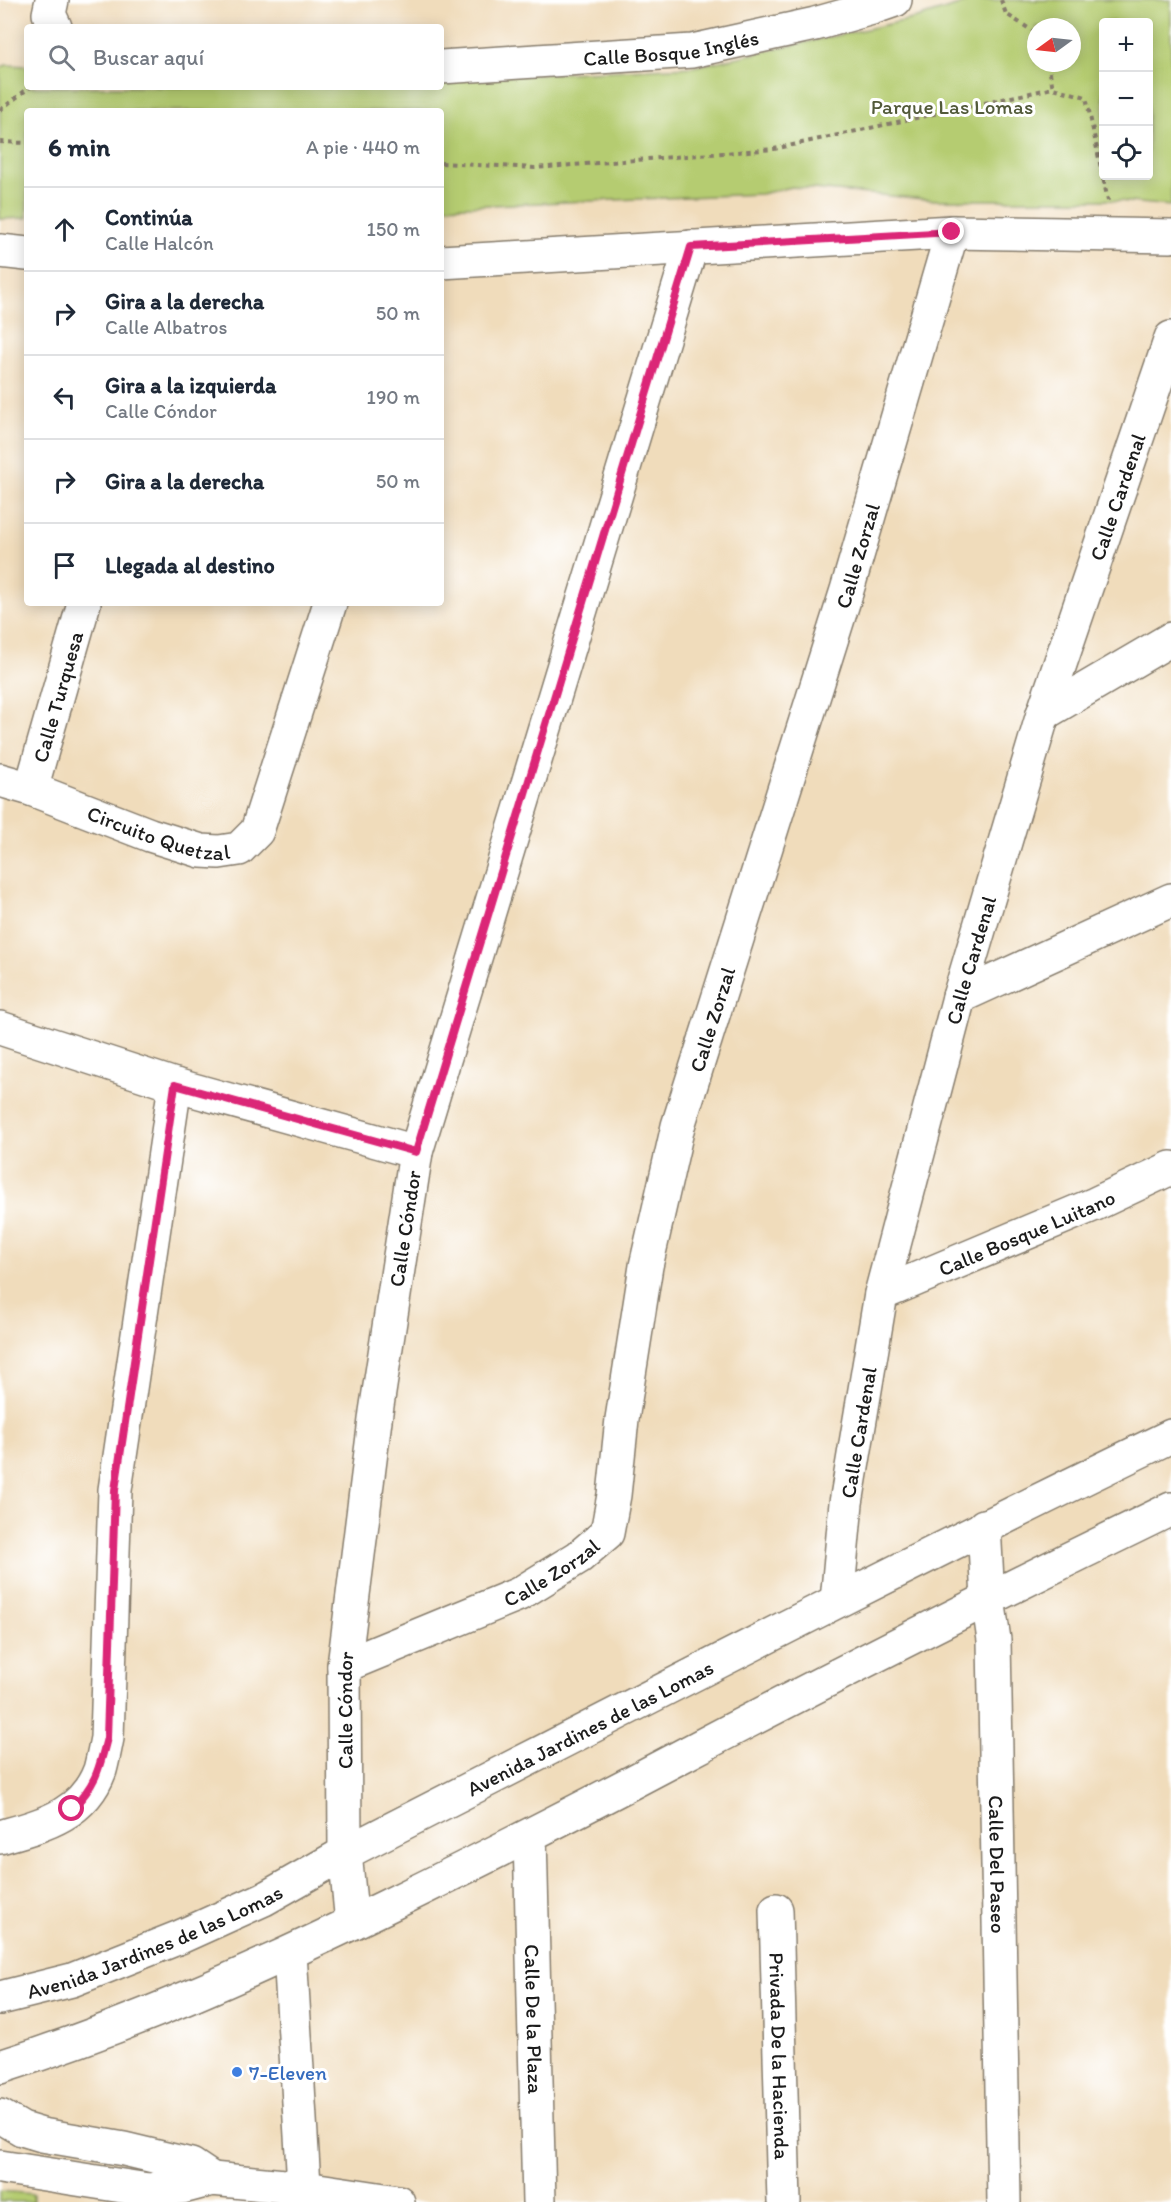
<!DOCTYPE html>
<html lang="es">
<meta charset="utf-8">
<style>
body{margin:0;font-family:Itim,sans-serif;background:#f2f2f3;color:#1f2937}
.controls{position:absolute;right:18px;top:18px;display:grid;overflow:hidden;border-radius:6px;box-shadow:0 3px 15px #0003}
.controls button{width:54px;height:54px;display:grid;place-items:center;padding:0;border:0;border-bottom:2px solid #e0e1e3;background:#fff;color:#1f2937;font:30px sans-serif}
.compass{position:absolute;left:1027px;top:18px;width:54px;height:54px;border-radius:50%;background:#fff;box-shadow:0 3px 15px #0003;rotate:255deg}
.stop{position:absolute;width:18px;height:18px;margin:-14px;border:4px solid #db2777;border-radius:50%;background:#fff}
.stop.end{background:#db2777;border-color:#fff;box-shadow:0 2px 6px #0008}
.list{margin:0;padding:0;list-style:none}
h2{display:flex;justify-content:space-between;align-items:center;height:78px;margin:0;padding:0 24px;font-size:26px}
h2 small{font-size:20px;font-weight:400;color:#747a83}
.list li{display:grid;grid-template-columns:39px 1fr auto;gap:18px;align-items:center;box-sizing:border-box;height:84px;padding:0 24px;border-top:2px solid #e0e1e3}
.list b{display:block;font-size:22px;white-space:nowrap}
.list p{margin:0;font-size:20px;white-space:nowrap;color:#747a83}
.list em{font-size:20px;font-style:normal;color:#747a83}
.icon{flex:none;width:33px;height:33px;fill:none;stroke:currentColor;stroke-width:2;stroke-linecap:round;stroke-linejoin:round}
.map{position:relative;flex:none;width:1171px;height:2202px;overflow:hidden}
.search{position:absolute;background:#fff;box-shadow:0 3px 15px #0003;left:24px;top:24px;width:420px;height:66px;display:flex;align-items:center;gap:15px;box-sizing:border-box;padding:0 21px;border-radius:6px;color:#747a83;font-size:22px}
.panel{position:absolute;background:#fff;box-shadow:0 3px 15px #0003;left:24px;top:108px;width:420px;height:498px;border-radius:6px}
.map>svg:first-child{display:block}
.green{fill:#b5cc71;stroke:#687446;stroke-width:1.5;fill-rule:evenodd}
.lines{fill:none;stroke-linecap:round;stroke-linejoin:round}
.minor-casing{stroke:#867c6c;stroke-width:36}
.path{stroke:#867c6c;stroke-width:4;stroke-dasharray:4.5 4.5;stroke-linecap:butt}
.minor{stroke:#fff;stroke-width:33}
.route{stroke:#db2777;stroke-width:8}
.shop-dot{fill:#3f7fe0;stroke:#fff;stroke-width:2}
.labels{text-anchor:middle;dominant-baseline:central;stroke-width:6;stroke-linejoin:round;paint-order:stroke}
.street-label{font-size:21px;fill:#1c1c1c;stroke:#fff}
.park-label{font-size:21px;fill:#525a3a;stroke:#fff}
.shop-label{font-size:21px;fill:#366cbe;stroke:#fff;text-anchor:start}
</style>
<div class="map">
<svg width="1171" height="2202" viewBox="0 0 1171 2202">
<rect width="100%" height="100%" fill="#fff"/>
<filter id="ink" filterUnits="userSpaceOnUse"><feTurbulence type="fractalNoise" baseFrequency=".0167" numOctaves="2"/><feDisplacementMap in="SourceGraphic" scale="12" xChannelSelector="R" yChannelSelector="G"/><feConvolveMatrix kernelMatrix="1 2 1 2 8 2 1 2 1" color-interpolation-filters="sRGB"/></filter>
<filter id="wash" filterUnits="userSpaceOnUse"><feTurbulence type="fractalNoise" baseFrequency=".008" numOctaves="4" result="noise"/><feDisplacementMap in="SourceGraphic" scale="24" xChannelSelector="R" yChannelSelector="G"/><feGaussianBlur stdDeviation="1.35" result="paint"/><feColorMatrix in="noise" values="0 0 0 0 0 0 0 0 0 0 0 0 0 0 0 0 0 1.4 0 .05"/><feComposite in="paint" operator="in"/></filter>
<g filter="url(#wash)">
<rect width="100%" height="100%" fill="#f0dcbb"/>
<!-- green -->
<g class="green">
<path d="M969,0H1171V206L1108,200H935L792,187L761,194L441,207V111H27V218L0,219V68L6,65L27,66V87H441V79L693,67L917,18L959,5ZM1104,22H1148V176H1104ZM1036,27H1072V63H1036Z"/>
<path d="M0,2191L33,2194V2202H0Z"/>
</g>
</g>
<g filter="url(#ink)">
<g class="lines">
<defs>
<g id="minor">
<path d="M52,0L49,14L55,27"/>
<path id="s1" d="M441,67L692,51L815,24L872,8L895,0"/>
<path d="M0,251L27,254"/>
<path d="M441,262L952,232L1171,236"/>
<path d="M1043,714L1171,639"/>
<path id="s2" d="M0,780L31,789L150,835L201,851L219,852L239,849L257,831L330,603"/>
<path id="s3" d="M31,789L84,603"/>
<path d="M959,997L1171,900"/>
<path d="M0,1028L175,1085L416,1152"/>
<path id="s4" d="M881,1294L1095,1204L1171,1168"/>
<path id="s5" d="M984,1526L988,1599L994,1640L1004,2202"/>
<path id="s6" d="M837,1601L846,1503L881,1294L959,997L1043,714L1171,338"/>
<path id="s7" d="M344,1666L519,1594L579,1557L607,1533L614,1495L622,1419L646,1266L678,1126L847,590L952,232"/>
<path id="s8" d="M530,1836L539,2202"/>
<path d="M0,1837C42,1825 83,1816 100,1770C103,1759 105,1748 107,1738L115,1490L175,1085"/>
<path id="s9" d="M776,1910L784,2202"/>
<path id="s10" d="M352,1923L345,1853L344,1666L376,1412L416,1152L691,247"/>
<path d="M290,1953L305,2202"/>
<path id="s11" d="M0,1998L72,1980L180,1937L264,1899L345,1853C619,1713 893,1570 1171,1436"/>
<path d="M0,2067C133,2025 260,1968 385,1907C483,1859 580,1810 676,1759C839,1673 1004,1590 1171,1509"/>
<path d="M0,2116L22,2129L42,2135L124,2149L191,2165L212,2179"/>
<path d="M0,2167L148,2190L182,2187L212,2179L305,2188L398,2202"/>
</g>
</defs>
<!-- minor casing -->
<use href="#minor" class="minor-casing"/>
<!-- path -->
<g class="path">
<path d="M1001,0L1006,14L1036,33"/>
<path d="M1048,63L1053,88L1086,97L1108,201"/>
<path d="M0,110L30,87"/>
<path d="M0,142L27,143"/>
<path d="M441,163L535,168L774,149L1053,88"/>
</g>
<!-- minor -->
<use href="#minor" class="minor"/>
</g>
</g>
<g class="lines" filter="url(#ink)">
<!-- route -->
<path class="route" d="M72,1809C96,1784 99,1770 107,1738L115,1490L175,1085L416,1152L691,247L952,232"/>
</g>
<!-- markers -->
<circle class="shop-dot" cx="237" cy="2072" r="6"/>
<g class="labels">
<!-- street labels -->
<g class="street-label">
<text stroke="none"><textPath href="#s1" startOffset="231">Calle Bosque Inglés</textPath></text>
<text stroke="none"><textPath href="#s6" startOffset="1142">Calle Cardenal</textPath></text>
<text stroke="none"><textPath href="#s7" startOffset="1308">Calle Zorzal</textPath></text>
<text stroke="none"><textPath href="#s3" startOffset="96">Calle Turquesa</textPath></text>
<text stroke="none"><textPath href="#s2" startOffset="168">Circuito Quetzal</textPath></text>
<text stroke="none"><textPath href="#s6" startOffset="656">Calle Cardenal</textPath></text>
<text stroke="none"><textPath href="#s7" startOffset="822">Calle Zorzal</textPath></text>
<text stroke="none"><textPath href="#s10" startOffset="699">Calle Cóndor</textPath></text>
<text stroke="none"><textPath href="#s4" startOffset="158">Calle Bosque Luitano</textPath></text>
<text stroke="none"><textPath href="#s6" startOffset="170">Calle Cardenal</textPath></text>
<text stroke="none"><textPath href="#s7" startOffset="228">Calle Zorzal</textPath></text>
<text stroke="none"><textPath href="#s10" startOffset="213">Calle Cóndor</textPath></text>
<text stroke="none"><textPath href="#s11" startOffset="651">Avenida Jardines de las Lomas</textPath></text>
<text stroke="none"><textPath href="#s5" startOffset="339">Calle Del Paseo</textPath></text>
<text stroke="none"><textPath href="#s11" startOffset="165">Avenida Jardines de las Lomas</textPath></text>
<text stroke="none"><textPath href="#s8" startOffset="183">Calle De la Plaza</textPath></text>
<text stroke="none"><textPath href="#s9" startOffset="146">Privada De la Hacienda</textPath></text>
</g>
<!-- park labels -->
<g class="park-label">
<text x="952" y="106">Parque Las Lomas</text>
</g>
<!-- shop labels -->
<g class="shop-label">
<text x="249" y="2072">7-Eleven</text>
</g>
</g>
</svg>
<div class="controls">
<button>+</button>
<button>−</button>
<button><svg class="icon" aria-label="locate" viewBox="0 0 24 24"><circle cx="12" cy="12" r="6"/><path d="M12 2v4M12 18v4M2 12h4M18 12h4"/></svg></button>
</div>
<svg class="compass" viewBox="-18 -18 36 36"><path d="M0-13l5 13h-10z" fill="#e53935"/><path d="M0 13l5-13h-10z" fill="#747a83"/></svg>
<div class="stop" style="left:72px;top:1809px"></div>
<div class="stop end" style="left:952px;top:232px"></div>
<div class="search"><svg class="icon" aria-label="search" viewBox="0 0 24 24"><circle cx="10" cy="10" r="6"/><path d="M15 15l6 6"/></svg>Buscar aquí</div>
<section class="panel">
<h2>6 min<small>A pie · 440 m</small></h2>
<ul class="list">
<li><svg class="icon" aria-label="ahead" viewBox="0 0 24 24"><path d="M12 20V5M6 11l6-6 6 6"/></svg><div><b>Continúa</b><p>Calle Halcón</p></div><em>150 m</em></li>
<li><svg class="icon" aria-label="right" viewBox="0 0 24 24"><path d="M7 20v-9h11M14 6l5 5-5 5"/></svg><div><b>Gira a la derecha</b><p>Calle Albatros</p></div><em>50 m</em></li>
<li><svg class="icon" aria-label="left" viewBox="0 0 24 24"><path d="M17 20v-9H6M10 6l-5 5 5 5"/></svg><div><b>Gira a la izquierda</b><p>Calle Cóndor</p></div><em>190 m</em></li>
<li><svg class="icon" aria-label="right" viewBox="0 0 24 24"><path d="M7 20v-9h11M14 6l5 5-5 5"/></svg><div><b>Gira a la derecha</b></div><em>50 m</em></li>
<li><svg class="icon" aria-label="arrive" viewBox="0 0 24 24"><path d="M6 21V4h12l-3 4 3 4H6"/></svg><div><b>Llegada al destino</b></div></li>
</ul>
</section>
</div>
